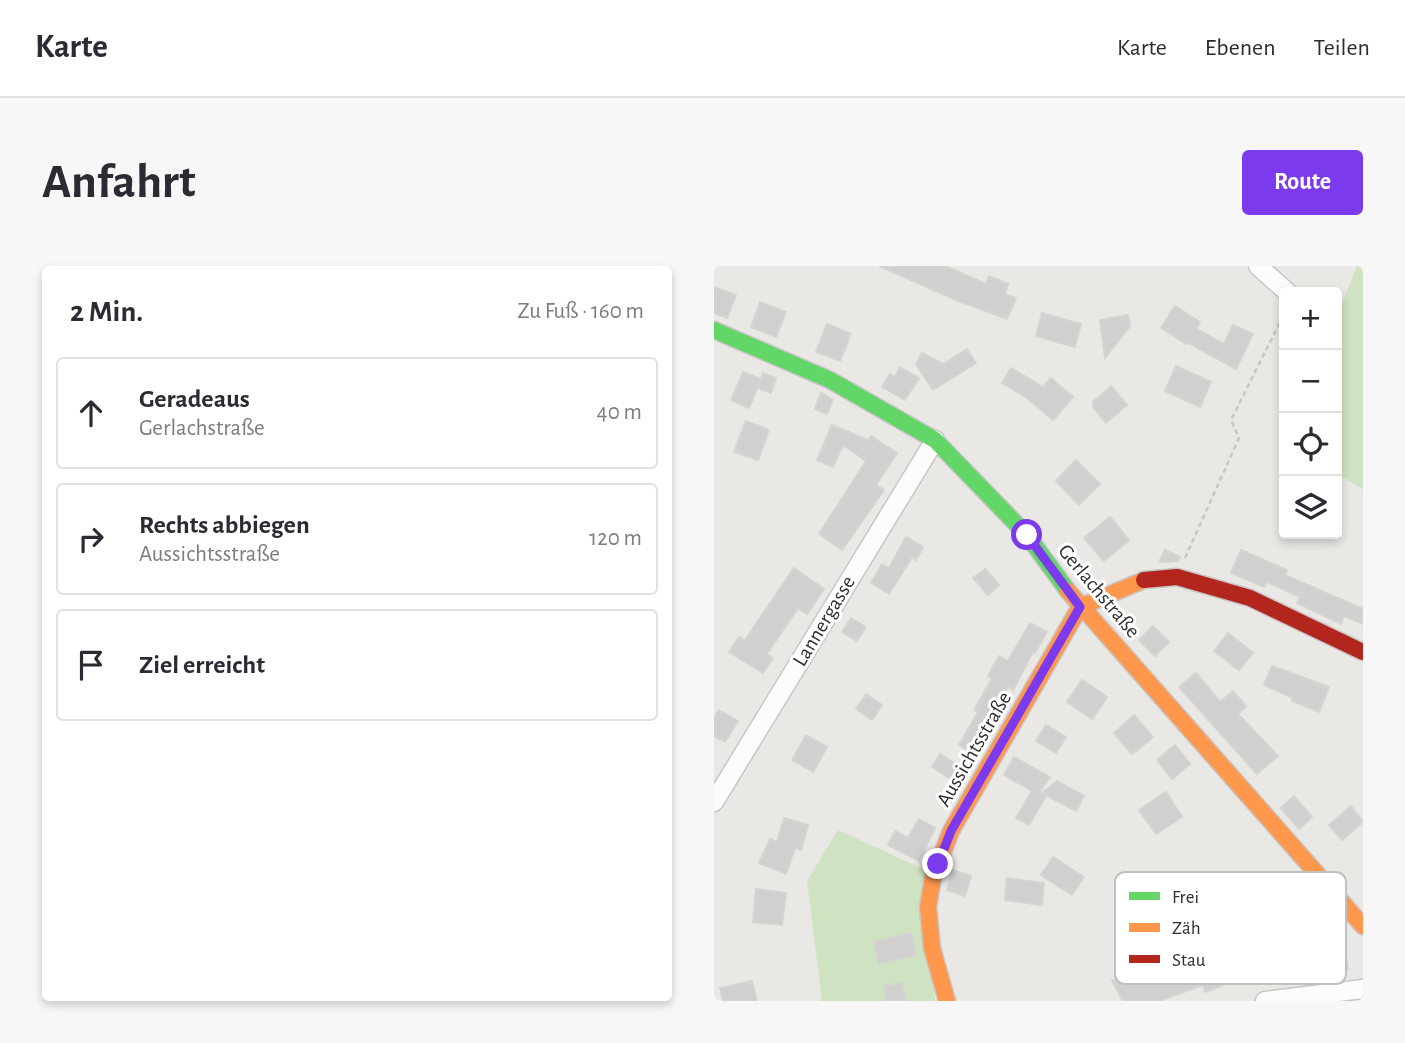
<!DOCTYPE html>
<html lang="de">
<meta charset="utf-8">
<style>
body{margin:0;font-family:"Alegreya Sans",sans-serif;background:#f7f7f7;color:#2b2b33}
.controls{position:absolute;right:21px;top:21px;display:grid;overflow:hidden;border-radius:7px;box-shadow:0 4px 10px #0003}
.controls button{width:63px;height:63px;display:grid;place-items:center;padding:0;border:0;border-bottom:2px solid #e1e1e2;background:#fff;color:#2b2b33;font:35px sans-serif}
.stop{position:absolute;width:21px;height:21px;margin:-16px;border:5px solid #7c3aed;border-radius:50%;background:#fff}
.stop.end{background:#7c3aed;border-color:#fff;box-shadow:0 2px 7px #0008}
.list{margin:0;padding:0;list-style:none}
h2{display:flex;justify-content:space-between;align-items:center;height:91px;margin:0;padding:0 28px;font-size:30px}
h2 small{font-size:23px;font-weight:400;color:#7c7c81}
.list li{display:grid;grid-template-columns:46px 1fr auto;gap:21px;align-items:center;box-sizing:border-box;height:112px;margin:0 14px 14px;padding:0 14px;border:2px solid #e1e1e2;border-radius:7px}
.list b{display:block;font-size:26px;white-space:nowrap}
.list p{margin:0;font-size:23px;white-space:nowrap;color:#7c7c81}
.list em{font-size:23px;font-style:normal;color:#7c7c81}
.icon{flex:none;width:38px;height:38px;fill:none;stroke:currentColor;stroke-width:2;stroke-linecap:round;stroke-linejoin:round}
.map{position:relative;flex:none;width:649px;height:735px;overflow:hidden;border-radius:7px}
header{display:flex;align-items:center;gap:42px;box-sizing:border-box;height:98px;padding:0 35px;background:#fff;border-bottom:2px solid #e1e1e2}
header strong{font-size:33px}
nav{display:flex;gap:38px;margin-inline-start:auto;font-size:24px}
.intro{display:flex;align-items:center;justify-content:space-between;box-sizing:border-box;height:168px;padding:0 42px}
h1{margin:0;font-size:49px}
.button{padding:18px 32px;border-radius:7px;background:#7c3aed;color:#fff;font-size:24px;font-weight:700}
main{display:flex;gap:42px;padding:0 42px}
aside{flex:1;background:#fff;border-radius:7px;box-shadow:0 4px 10px #0003}
.map>svg:first-child{display:block}
.green{fill:#cfe2c1}
.building{fill:#d2d0ce;stroke:#d5d4d1;stroke-width:2}
.lines{fill:none;stroke-linecap:round;stroke-linejoin:round}
.street-casing{stroke:#c7c6c7;stroke-width:21}
.fast-casing{stroke:#c7c6c7;stroke-width:19}
.slow-casing{stroke:#c7c6c7;stroke-width:19}
.jam-casing{stroke:#c7c6c7;stroke-width:19}
.path{stroke:#c7c7c7;stroke-width:2.5;stroke-dasharray:5 3.5;stroke-linecap:butt}
.street{stroke:#fcfcfb;stroke-width:18}
.fast{stroke:#63d668;stroke-width:16}
.slow{stroke:#ff974d;stroke-width:16}
.jam{stroke:#b3261e;stroke-width:16}
.route{stroke:#7c3aed;stroke-width:9}
.labels{text-anchor:middle;dominant-baseline:central;stroke-width:6;stroke-linejoin:round;paint-order:stroke}
.street-label{font-size:21px;fill:#2e2e2e;stroke:#fff}
.key{fill:#fff;stroke:#c0c0c0;stroke-width:2}
.key-label{font-size:19px;fill:#2e2e2e}
</style>
<header>
<strong>Karte</strong>
<nav><a>Karte</a><a>Ebenen</a><a>Teilen</a></nav>
</header>
<div class="intro"><h1>Anfahrt</h1><a class="button">Route</a></div>
<main>
<aside>
<h2>2 Min.<small>Zu Fuß · 160 m</small></h2>
<ul class="list">
<li><svg class="icon" aria-label="ahead" viewBox="0 0 24 24"><path d="M12 20V5M6 11l6-6 6 6"/></svg><div><b>Geradeaus</b><p>Gerlachstraße</p></div><em>40 m</em></li>
<li><svg class="icon" aria-label="right" viewBox="0 0 24 24"><path d="M7 20v-9h11M14 6l5 5-5 5"/></svg><div><b>Rechts abbiegen</b><p>Aussichtsstraße</p></div><em>120 m</em></li>
<li><svg class="icon" aria-label="arrive" viewBox="0 0 24 24"><path d="M6 21V4h12l-3 4 3 4H6"/></svg><div><b>Ziel erreicht</b></div></li>
</ul>
</aside>
<div class="map">
<svg width="649" height="735" viewBox="0 0 649 735">
<rect width="100%" height="100%" fill="#eae8e5"/>
<!-- green -->
<g class="green">
<path d="M643,0H649V223L623,208V50Z"/>
<path d="M124,564L209,603L221,735H108L93,615Z"/>
</g>
<!-- building -->
<g class="building">
<path d="M165,0H231L272,18L275,10L294,18L291,28L302,32L293,53L242,34Z"/>
<path d="M0,21L22,29L13,52L0,47Z"/>
<path d="M46,36L72,46L62,71L37,61Z"/>
<path d="M461,40L486,56L482,63L510,78L519,59L539,68L522,103L473,76L472,78L447,62Z"/>
<path d="M328,47L367,58L361,81L322,70Z"/>
<path d="M414,49L416,60L391,92L386,54Z"/>
<path d="M113,58L137,68L126,95L102,86Z"/>
<path d="M253,83L262,97L219,124L202,98L208,87L229,98Z"/>
<path d="M462,100L497,116L486,141L451,125Z"/>
<path d="M186,101L205,112L191,134L168,121L176,108L181,111Z"/>
<path d="M297,102L329,121L337,112L359,131L339,154L313,132L288,117Z"/>
<path d="M29,106L47,113L35,142L17,134Z"/>
<path d="M49,107L62,112L57,127L44,122Z"/>
<path d="M397,120L413,139L392,157L379,141V136Z"/>
<path d="M107,127L119,134L113,148L101,143Z"/>
<path d="M32,155L55,164L44,194L20,186Z"/>
<path d="M118,159L154,174L157,170L183,187L162,219L170,224L128,284L105,268L152,195L129,179L119,201L103,194Z"/>
<path d="M362,194L386,218L365,239L342,215Z"/>
<path d="M396,251L415,274L390,295L370,272Z"/>
<path d="M192,271L209,281L202,294L198,291L175,328L157,317L168,298L175,302Z"/>
<path d="M451,284L466,291L464,295L445,296Z"/>
<path d="M527,284L573,304L571,309L649,343V358L630,350L627,358L583,337L589,325L584,330L553,316L550,321L517,307Z"/>
<path d="M80,302L110,323L93,348L84,342L53,388L59,392L49,407L15,386L25,371L31,374Z"/>
<path d="M271,303L285,319L274,329L259,312Z"/>
<path d="M137,352L152,361L143,375L128,366Z"/>
<path d="M316,357L333,366L321,387L319,386L299,424L294,421L267,469L273,472L262,490L245,479L264,446L260,444L278,412L274,410L285,390L294,395Z"/>
<path d="M439,360L455,376L441,390L425,374Z"/>
<path d="M514,367L539,387L525,404L500,385Z"/>
<path d="M558,400L615,421L605,446L578,435L579,432L550,419Z"/>
<path d="M482,407L506,436L519,425L532,440L524,448L564,490L543,508L465,421Z"/>
<path d="M368,414L393,431L378,453L353,436Z"/>
<path d="M152,428L168,439L158,454L142,443Z"/>
<path d="M5,444L24,455L11,476L0,470V452Z"/>
<path d="M420,449L439,471L418,488L400,467Z"/>
<path d="M332,459L352,471L342,487L322,475Z"/>
<path d="M92,469L113,481L99,506L78,494Z"/>
<path d="M461,479L476,498L458,513L443,494Z"/>
<path d="M226,488L245,500L237,513L218,501Z"/>
<path d="M300,491L336,511L326,525L332,530L315,559L302,552L318,525L290,509Z"/>
<path d="M343,515L370,530L362,545L328,527Z"/>
<path d="M452,526L468,551L442,568L425,544Z"/>
<path d="M580,530L598,551L585,563L567,542Z"/>
<path d="M637,540L649,556L628,574L615,559Z"/>
<path d="M70,552L94,559L87,584L81,582L72,608L45,597L56,573L63,576Z"/>
<path d="M205,553L221,562L205,595L174,579L181,565L194,572Z"/>
<path d="M339,591L370,611L358,629L327,609Z"/>
<path d="M238,604L257,610L251,630L233,624Z"/>
<path d="M293,612L330,617L328,639L291,634Z"/>
<path d="M42,623L72,627L68,659L39,656Z"/>
<path d="M197,667L202,689L165,698L160,676Z"/>
<path d="M630,675L634,703L535,715L532,690L548,688L551,700L587,699L585,681Z"/>
<path d="M495,686L508,720L491,726L489,719L445,735H409L398,715L418,705L421,710Z"/>
<path d="M38,715L43,735H9L6,722Z"/>
<path d="M189,717L191,735H173L170,720Z"/>
</g>
<g class="lines">
<defs>
<g id="street">
<path d="M544,0L573,26"/>
<path d="M0,536L221,174"/>
<path d="M551,735L649,723"/>
</g>
<path id="fast" d="M0,64L116,114L221,174L313,269L354,325"/>
<g id="slow">
<path d="M354,325L649,660"/>
<path d="M233,735L218,682L214,641L219,611L237,565L366,341L430,314"/>
</g>
<path id="jam" d="M430,314L463,311L536,332L649,386"/>
</defs>
<!-- street casing -->
<use href="#street" class="street-casing"/>
<!-- fast casing -->
<use href="#fast" class="fast-casing"/>
<!-- slow casing -->
<use href="#slow" class="slow-casing"/>
<!-- jam casing -->
<use href="#jam" class="jam-casing"/>
<!-- path -->
<path class="path" d="M471,292L525,172L517,154L570,48"/>
<!-- street -->
<use href="#street" class="street"/>
<!-- fast -->
<use href="#fast" class="fast"/>
<!-- slow -->
<use href="#slow" class="slow"/>
<!-- jam -->
<use href="#jam" class="jam"/>
</g>
<g class="lines">
<!-- route -->
<path class="route" d="M224,598L237,565L366,341L313,269"/>
</g>
<g class="labels">
<!-- street labels -->
<g class="street-label">
<text transform="translate(385 325) rotate(50)">Gerlachstraße</text>
<text transform="translate(110 355) rotate(-59)">Lannergasse</text>
<text transform="translate(260 483) rotate(-60)">Aussichtsstraße</text>
</g>
</g>
<!-- legend -->
<rect x="401" y="606" width="231" height="112" rx="10" class="key"/>
<rect x="415" y="626" width="31" height="8" fill="#63d668"/>
<rect x="415" y="657" width="31" height="9" fill="#ff974d"/>
<rect x="415" y="689" width="31" height="8" fill="#b3261e"/>
<g class="key-label">
<text x="458" y="637">Frei</text>
<text x="458" y="668">Zäh</text>
<text x="458" y="700">Stau</text>
</g>
</svg>
<div class="controls">
<button>+</button>
<button>−</button>
<button><svg class="icon" aria-label="locate" viewBox="0 0 24 24"><circle cx="12" cy="12" r="6"/><path d="M12 2v4M12 18v4M2 12h4M18 12h4"/></svg></button>
<button><svg class="icon" aria-label="layers" viewBox="0 0 24 24"><path d="M12 4l9 5-9 5-9-5zM3 14l9 5 9-5"/></svg></button>
</div>
<div class="stop" style="left:313px;top:269px"></div>
<div class="stop end" style="left:224px;top:598px"></div>
</div>
</main>
